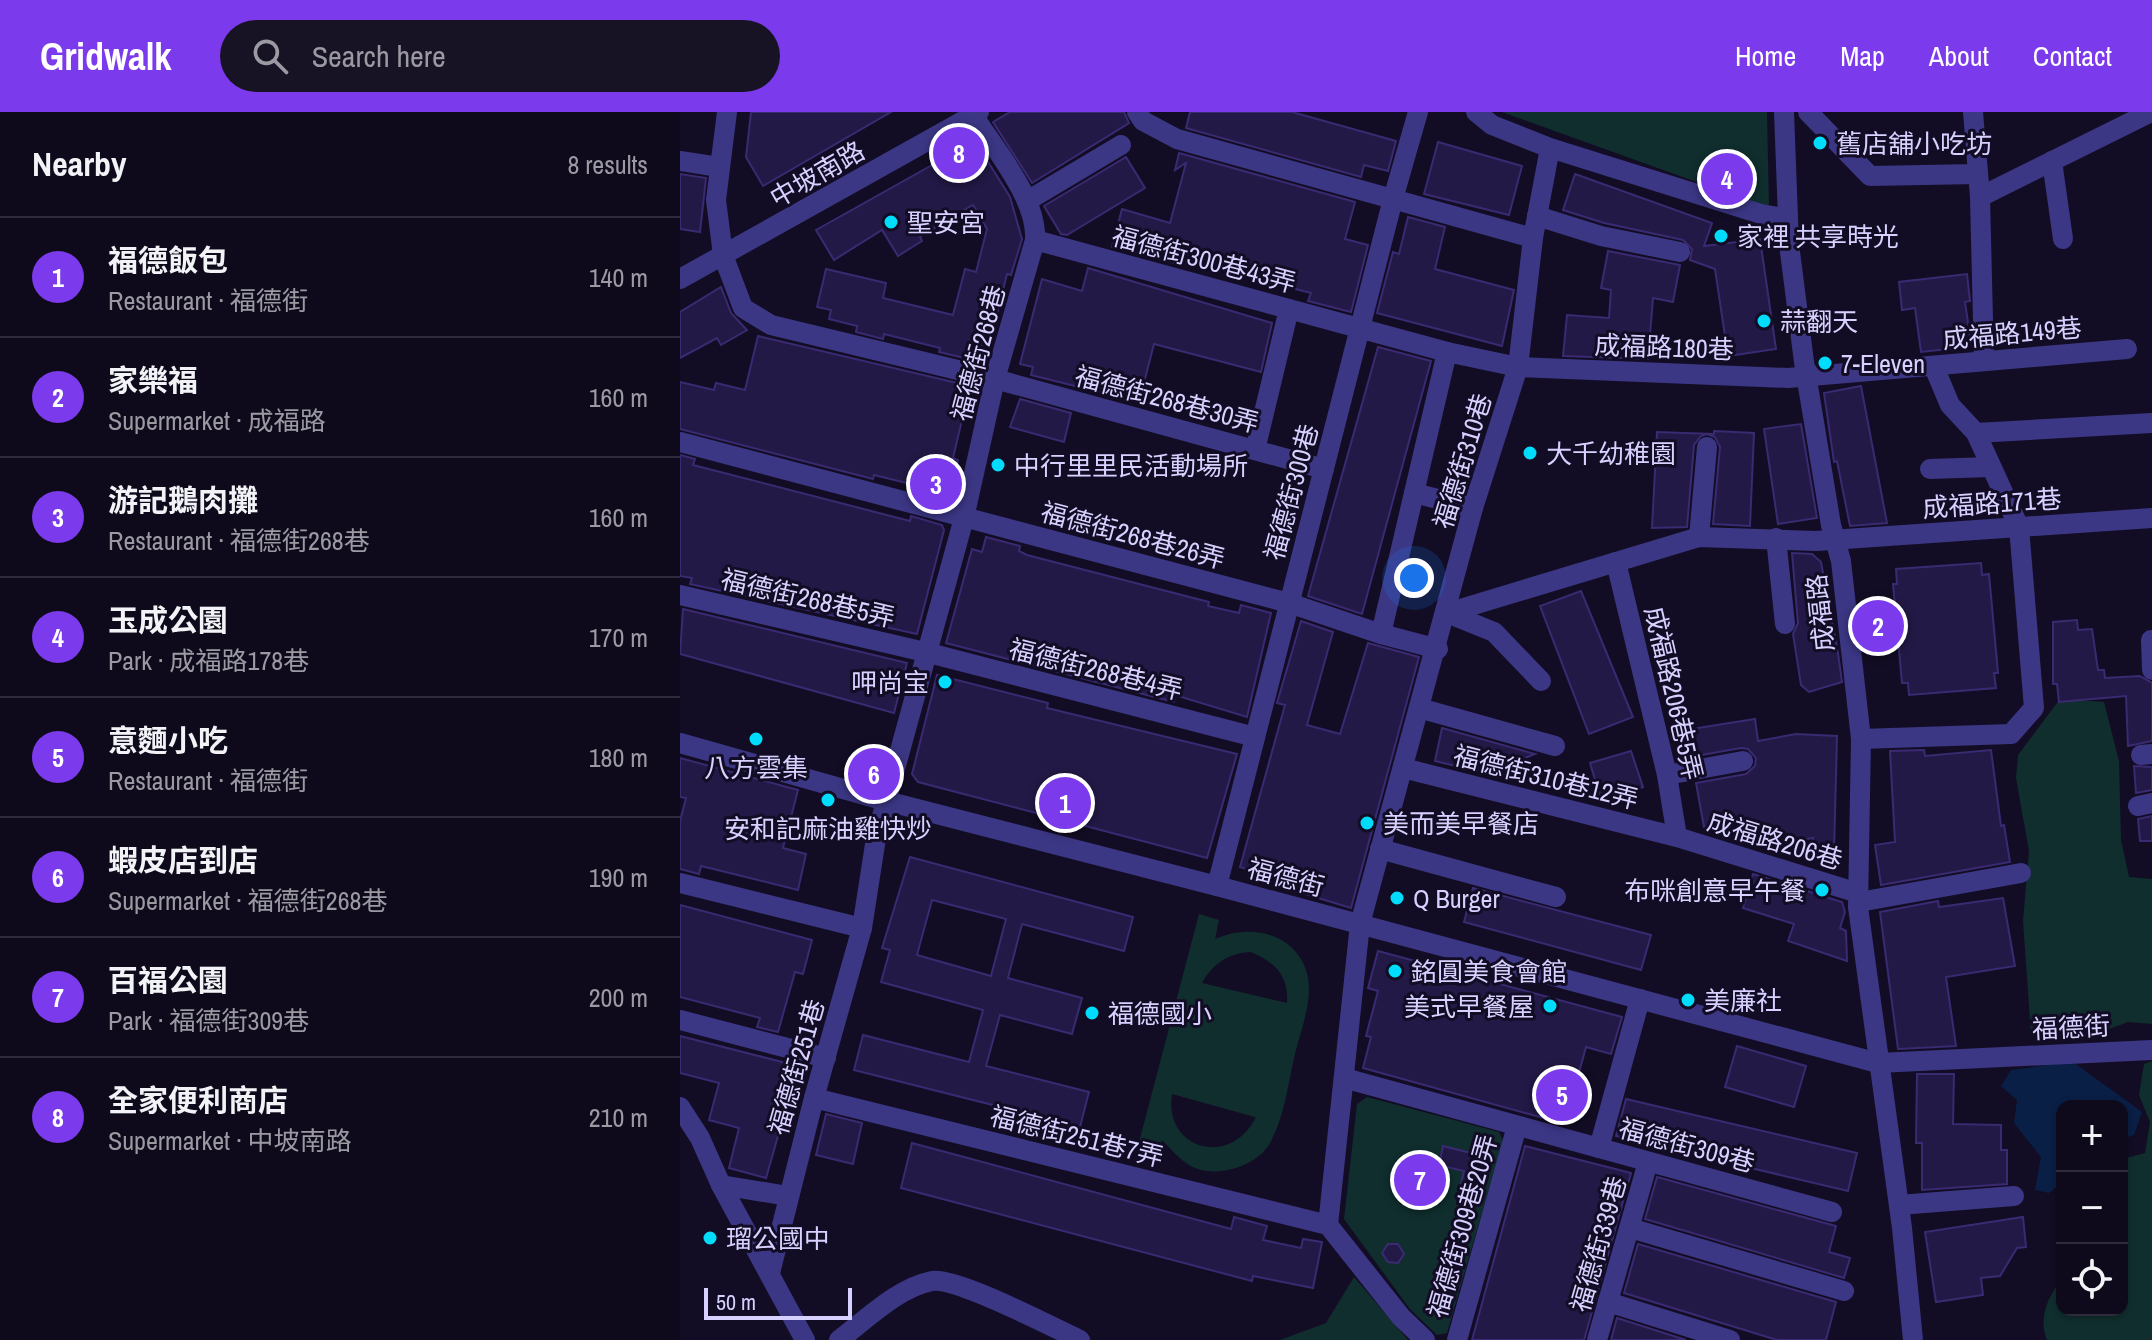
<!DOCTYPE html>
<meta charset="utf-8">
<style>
body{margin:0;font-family:"Archivo Narrow","Noto Sans TC",sans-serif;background:#171324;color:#f1f3f6}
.controls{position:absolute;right:24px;bottom:24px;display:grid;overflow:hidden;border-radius:16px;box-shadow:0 2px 6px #0004}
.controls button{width:72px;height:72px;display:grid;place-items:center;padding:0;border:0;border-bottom:2px solid #2e2b3a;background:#0e0a1b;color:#f1f3f6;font:40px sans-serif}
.scale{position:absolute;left:24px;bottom:20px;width:148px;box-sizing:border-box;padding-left:8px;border:4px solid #d7d1ff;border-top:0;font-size:22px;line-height:28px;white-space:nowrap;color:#d7d1ff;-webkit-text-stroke:6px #120d24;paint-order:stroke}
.you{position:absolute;left:734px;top:466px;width:28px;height:28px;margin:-20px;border:6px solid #fff;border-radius:50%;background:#1a73e8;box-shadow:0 0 0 12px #1a73e833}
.badge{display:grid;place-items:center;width:52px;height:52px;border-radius:50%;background:#7c3aed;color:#fff;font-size:26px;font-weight:700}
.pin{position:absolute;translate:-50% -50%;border:4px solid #fff;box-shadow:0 2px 8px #0006}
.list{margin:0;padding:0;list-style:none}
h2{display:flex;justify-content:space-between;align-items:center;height:104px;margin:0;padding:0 32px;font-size:34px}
h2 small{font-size:26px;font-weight:400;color:#9b9aa3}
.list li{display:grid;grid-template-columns:52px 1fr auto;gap:24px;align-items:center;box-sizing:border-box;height:120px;padding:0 32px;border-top:2px solid #2e2b3a}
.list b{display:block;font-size:30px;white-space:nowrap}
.list p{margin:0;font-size:26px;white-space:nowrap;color:#9b9aa3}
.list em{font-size:26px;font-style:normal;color:#9b9aa3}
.icon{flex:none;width:44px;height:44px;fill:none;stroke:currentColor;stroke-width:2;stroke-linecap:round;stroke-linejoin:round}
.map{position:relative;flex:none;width:1472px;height:1228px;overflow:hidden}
header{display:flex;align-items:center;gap:48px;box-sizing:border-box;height:112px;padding:0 40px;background:#7c3aed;color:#fff}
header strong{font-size:38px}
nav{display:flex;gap:44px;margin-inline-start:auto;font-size:28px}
.search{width:560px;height:72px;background:#171324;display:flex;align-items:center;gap:20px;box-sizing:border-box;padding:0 28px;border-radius:44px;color:#9b9aa3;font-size:30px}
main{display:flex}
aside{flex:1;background:#0e0a1b}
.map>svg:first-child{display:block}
.green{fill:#102e2e;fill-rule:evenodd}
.water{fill:#0a1f46}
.building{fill:#231946;stroke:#3a2a72;stroke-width:2;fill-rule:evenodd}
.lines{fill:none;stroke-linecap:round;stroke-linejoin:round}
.minor{stroke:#3c3785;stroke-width:20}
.poi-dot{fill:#00dcfc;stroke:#120d24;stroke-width:3}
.labels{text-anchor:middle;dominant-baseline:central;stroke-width:6;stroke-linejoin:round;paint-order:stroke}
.poi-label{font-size:26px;fill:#d7d1ff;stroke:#120d24;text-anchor:start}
.street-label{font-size:26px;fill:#d7d1ff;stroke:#120d24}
</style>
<header>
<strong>Gridwalk</strong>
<div class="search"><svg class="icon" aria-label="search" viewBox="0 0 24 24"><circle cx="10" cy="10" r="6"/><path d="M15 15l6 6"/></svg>Search here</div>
<nav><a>Home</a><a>Map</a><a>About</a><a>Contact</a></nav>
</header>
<main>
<aside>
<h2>Nearby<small>8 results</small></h2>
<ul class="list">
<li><span class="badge">1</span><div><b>福德飯包</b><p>Restaurant · 福德街</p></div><em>140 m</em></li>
<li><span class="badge">2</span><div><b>家樂福</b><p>Supermarket · 成福路</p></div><em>160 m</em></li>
<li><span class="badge">3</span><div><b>游記鵝肉攤</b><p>Restaurant · 福德街268巷</p></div><em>160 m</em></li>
<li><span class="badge">4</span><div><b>玉成公園</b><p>Park · 成福路178巷</p></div><em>170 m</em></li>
<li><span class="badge">5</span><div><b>意麵小吃</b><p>Restaurant · 福德街</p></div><em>180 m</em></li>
<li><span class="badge">6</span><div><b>蝦皮店到店</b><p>Supermarket · 福德街268巷</p></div><em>190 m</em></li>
<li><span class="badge">7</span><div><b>百福公園</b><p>Park · 福德街309巷</p></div><em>200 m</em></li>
<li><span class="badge">8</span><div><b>全家便利商店</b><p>Supermarket · 中坡南路</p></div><em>210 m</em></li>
</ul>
</aside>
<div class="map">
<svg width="1472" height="1228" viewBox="0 0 1472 1228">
<rect width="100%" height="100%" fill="#120d24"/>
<!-- green -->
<g class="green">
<path d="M822,0H1087L1089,96Z"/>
<path d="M1380,587L1424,590L1439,649L1441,728L1449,765L1472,767V912L1448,910L1429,917L1351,922L1343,809L1349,739L1336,666L1338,643Z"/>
<path d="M519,802L539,808L535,827C567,812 613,819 626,858C635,884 621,917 615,942C608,971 605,1004 590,1031C577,1055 533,1068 509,1053C498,1046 490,1036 482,1028L477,1043L457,1038ZM571,840C595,850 609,864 607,891L522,871C533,851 549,841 571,840ZM492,982L575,1005H576C550,1057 483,1037 492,982Z"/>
<path d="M1472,949V1228H1367C1358,1207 1368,1183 1382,1168V1198H1442V1047L1465,1041L1470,1010L1459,983L1464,952Z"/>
<path d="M687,985L819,1020L823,1029L767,1221L757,1223L730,1197L664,1107L677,992Z"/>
<path d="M674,1165L728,1228H600L646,1211Z"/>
</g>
<!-- water -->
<path class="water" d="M1393,950L1462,1000L1454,1023L1442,1027V994H1382V1071L1369,1081L1355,1078L1361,1045L1334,1011L1337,988L1321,974L1331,958Z"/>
<!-- building -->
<g class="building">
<path d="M71,0H211L83,74L66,45Z"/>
<path d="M330,0H444L449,11L352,71L313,10Z"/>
<path d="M510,0H612L716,29L708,59L684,53L681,65L506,16Z"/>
<path d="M295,29L330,85L342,127L331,163L327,162L306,248L297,245V249L259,240L260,236L204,222L203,227L176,220L177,214L149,207L151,198L137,195L146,157L206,171L203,186L273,203L285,157L296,160L307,117L293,93L240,125L242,129L218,144L202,118L154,148L136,118Z"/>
<path d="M758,30L842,54L829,103L744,82Z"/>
<path d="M499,41L675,90L665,127L688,133L671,200L628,189L631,181L600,173L601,169L505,145L503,153L432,135L442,97L490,111L506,51L495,58Z"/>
<path d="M446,45L465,76L387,123L381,122L364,94Z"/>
<path d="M0,62L26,66L20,120L0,117Z"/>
<path d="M895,62L1032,111L1024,134L1080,127L1096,237L1048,244L1035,157L1010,148L1012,137L1003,128L924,111L883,98Z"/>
<path d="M728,105L765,115L755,157L834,178L822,234L697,201L713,140L719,142Z"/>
<path d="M928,139L1000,153L993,190L973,186L968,247L883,244L887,203L929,206L931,178L921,176Z"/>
<path d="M408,156L592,211L581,260L474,232L459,290L351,263L353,255L340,252L362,167L402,179Z"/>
<path d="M1287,162L1290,189L1285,190L1291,231L1287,235L1241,240L1235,196L1222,198L1219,170Z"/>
<path d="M41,175L51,201L67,218L41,233L37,226L0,246V200Z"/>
<path d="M78,224L290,274L273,346L278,348L268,388L238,379L239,374L194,363L193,367L0,317V270L34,278L36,271L65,278Z"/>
<path d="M698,235L751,249L682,502L628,484Z"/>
<path d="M1181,274L1207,411L1170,414L1157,349L1154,350L1144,281Z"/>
<path d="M340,287L391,301L384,330L330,315Z"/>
<path d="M1121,312L1137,406L1098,412L1084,317Z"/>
<path d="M1034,319L1074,321L1070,414L1033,412L1040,335L1035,325L1027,322L1021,324L1014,333L1007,415L972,416L977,320L1034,322Z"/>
<path d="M0,343L15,347L13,353L230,409L231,404L262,413L264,418L237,522L10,472L12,466L0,464Z"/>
<path d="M306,425L340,434L339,439L347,443L529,490L528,494L559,501L561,493L591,501L567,605L495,583L494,590L266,531L292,437L302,440Z"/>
<path d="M1112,441L1132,442L1141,450L1158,541L1162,570L1129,580L1121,573L1113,522L1118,511Z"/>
<path d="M1301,451L1302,463L1309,462L1318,561H1314L1316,576L1229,583L1228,571H1222L1213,472H1217L1216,457Z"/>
<path d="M901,479L953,605L909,622L860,494Z"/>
<path d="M3,497L227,551L214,601L0,542Z"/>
<path d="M1397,508L1398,518L1412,517L1418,558H1424L1425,566L1460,564L1472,571V629L1448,634L1446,584L1379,590L1377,572H1373V510Z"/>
<path d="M621,509L653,520L627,613L660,622L688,531L739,545L671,796L612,778L614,771L560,755L605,593L597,591Z"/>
<path d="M257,563L368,591L367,596L557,642L527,746L238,670L232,662Z"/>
<path d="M1075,607L1078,629L1116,622L1157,624L1154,740L1133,739V726L1083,734L1080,720L1059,723L1057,710L1024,715L1016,671L1066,662L1075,654L1076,646L1068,637L1061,636L1010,645L1005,618Z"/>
<path d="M762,616L855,642L825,654L830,667L755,649Z"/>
<path d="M1244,638L1245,644L1311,638L1321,714L1324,713L1330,750L1201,773L1195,733L1215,730L1210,639Z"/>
<path d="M951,639L963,675L921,688L910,651Z"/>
<path d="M0,646L118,678L103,736L126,742L118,778L21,754L19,762L0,757V709L6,686L0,685Z"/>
<path d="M1454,654L1472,655V678L1456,681Z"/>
<path d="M1472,704V729H1460L1458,707Z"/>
<path d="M230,745L453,805L444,839L342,812L328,866L402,886L392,922L320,903L306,954L409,980L400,1015L174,958L183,923L289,950L303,898L201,870L210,838L202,836ZM252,788L326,807L311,864L237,843Z"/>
<path d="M1073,762L1162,790L1165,800L1160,816L1166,819L1167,849L1108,829L1114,812L1063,796Z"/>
<path d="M793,776L971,823L961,858L784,810Z"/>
<path d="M1323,786L1335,854L1266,865L1276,934L1218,937L1200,800L1258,789L1259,795Z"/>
<path d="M0,793L132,828L123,862L115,860L98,920L77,915L80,906L0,885Z"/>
<path d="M698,839L942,905L931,942L906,935L885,1012L683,956L691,925L686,924L698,879L688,876Z"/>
<path d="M0,924L118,954L86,1066L49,1056L59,1016L29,1008L39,971L0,961Z"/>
<path d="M1057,934L1126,954L1114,995L1045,975Z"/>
<path d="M1237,962H1274L1273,1012L1321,1013V1038H1327V1072L1242,1078V1031H1236Z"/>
<path d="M946,987L1177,1041L1168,1079L936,1024Z"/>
<path d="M146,1002L182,1011L173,1052L136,1043Z"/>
<path d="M232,1031L551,1117L554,1105L587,1114L583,1128L621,1136L623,1127L642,1130L633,1176L573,1164L572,1169L221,1076Z"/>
<path d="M763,1034L807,1045L794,1081L780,1077L784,1059L759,1053Z"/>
<path d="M845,1034L951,1061L904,1228H792Z"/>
<path d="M977,1065L1156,1114L1149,1140L1170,1146L1164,1166L965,1107Z"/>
<path d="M1343,1105L1346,1135L1337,1136L1320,1164L1301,1166L1303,1183L1256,1190L1245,1120Z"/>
<path d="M708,1132H718L724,1142L718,1151L708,1150L702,1141Z"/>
<path d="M958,1132L1156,1190L1146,1228H1097L944,1181Z"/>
<path d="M937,1206L1006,1228H931Z"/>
</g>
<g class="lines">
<!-- minor -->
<g class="minor">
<path d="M47,0L36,88L43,143L63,196L91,213L315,267L644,357"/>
<path d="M457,0L463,9L497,27L853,126"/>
<path d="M796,0L812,13L870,36L1081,102L1108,107"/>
<path d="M1104,0L1109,132L1124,250L1151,413L1161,449L1181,627L1178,795L1222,1116L1233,1228"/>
<path d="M1128,0L1190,64L1298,62"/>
<path d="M1293,0L1300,85L1304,249"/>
<path d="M0,49L39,55"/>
<path d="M1372,49L1383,127"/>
<path d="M1300,85L1471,0"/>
<path d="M347,89L441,33"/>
<path d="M857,104L921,124L1000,140"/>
<path d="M355,128L767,240L838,255L1108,266L1447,237"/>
<path d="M0,167L299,0"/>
<path d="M1296,321L1472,311"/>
<path d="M0,330L609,491L701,522L758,537"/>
<path d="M575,338L609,197"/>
<path d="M1250,357L1310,355"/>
<path d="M734,381L793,396"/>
<path d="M1019,425L1027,335"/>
<path d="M1096,426L1105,512"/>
<path d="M936,450L987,663L997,725"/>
<path d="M0,483L245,540L575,625"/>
<path d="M767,501L1019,425L1136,429L1472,406"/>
<path d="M767,501L814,520L861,569"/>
<path d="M701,522L767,240"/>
<path d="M1471,528L1472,558"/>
<path d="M739,596L875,634"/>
<path d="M1181,627L1331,622L1354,596L1339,415L1296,321L1270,293L1254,255"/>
<path d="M0,631L206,689L537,774L1198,951L1472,938"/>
<path d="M1461,643L1472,642"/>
<path d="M723,656L997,725L1178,781"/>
<path d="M987,663L1063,649"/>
<path d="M1458,694L1472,691"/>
<path d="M700,737L876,785"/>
<path d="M0,771L182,816"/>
<path d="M537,774L713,87L738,0"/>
<path d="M1179,790L1341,761"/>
<path d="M0,908L146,946"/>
<path d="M664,966L1152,1100"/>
<path d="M134,986L648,1113"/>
<path d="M0,995L20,1026L41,1073L125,1228"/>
<path d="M919,1036L960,887"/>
<path d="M41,1073L108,1084"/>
<path d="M1219,1093L1334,1084"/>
<path d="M648,1113L680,812L793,396L838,255L853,126L870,36"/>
<path d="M648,1113L721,1205L745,1228"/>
<path d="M950,1116L1164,1179"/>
<path d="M90,1161L134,986L182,816L196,726L284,406L315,267L355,128C358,87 313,35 291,0"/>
<path d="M928,1190L1050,1228"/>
<path d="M159,1228C186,1208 217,1176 252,1169C277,1165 372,1215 400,1228"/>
<path d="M777,1228L837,1014"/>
<path d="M917,1228L968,1050"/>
</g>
</g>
<!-- markers -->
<g class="poi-dot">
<circle cx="1140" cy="31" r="8"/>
<circle cx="211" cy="110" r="8"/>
<circle cx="1041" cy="124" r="8"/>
<circle cx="1084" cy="209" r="8"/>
<circle cx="1145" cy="251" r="8"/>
<circle cx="850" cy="341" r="8"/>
<circle cx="318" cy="353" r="8"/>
<circle cx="265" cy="570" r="8"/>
<circle cx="76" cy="627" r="8"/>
<circle cx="148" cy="688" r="8"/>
<circle cx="687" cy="711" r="8"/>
<circle cx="1142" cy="778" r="8"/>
<circle cx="717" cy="786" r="8"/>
<circle cx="715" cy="859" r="8"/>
<circle cx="1008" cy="888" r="8"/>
<circle cx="870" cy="894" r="8"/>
<circle cx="412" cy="901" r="8"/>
<circle cx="30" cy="1126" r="8"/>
</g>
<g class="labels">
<!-- poi labels -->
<g class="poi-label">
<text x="1156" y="31">舊店舖小吃坊</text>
<text x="227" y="110">聖安宮</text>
<text x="1057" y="124">家裡 共享時光</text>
<text x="1100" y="209">蒜翻天</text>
<text x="1161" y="251">7-Eleven</text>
<text x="866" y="341">大千幼稚園</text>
<text x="334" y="353">中行里里民活動場所</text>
<text x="249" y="570" text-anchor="end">呷尚宝</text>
<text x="76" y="655" text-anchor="middle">八方雲集</text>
<text x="703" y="711">美而美早餐店</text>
<text x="148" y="716" text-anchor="middle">安和記麻油雞快炒</text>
<text x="1126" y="778" text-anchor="end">布咪創意早午餐</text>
<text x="733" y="786">Q Burger</text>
<text x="731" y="859">銘圓美食會館</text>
<text x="1024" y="888">美廉社</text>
<text x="854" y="894" text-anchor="end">美式早餐屋</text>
<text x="428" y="901">福德國小</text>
<text x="46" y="1126">瑠公國中</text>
</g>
<!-- street labels -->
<g class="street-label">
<text transform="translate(137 62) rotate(-30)">中坡南路</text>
<text transform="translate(524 147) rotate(15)">福德街300巷43弄</text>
<text transform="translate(1332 221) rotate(-5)">成福路149巷</text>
<text transform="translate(984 235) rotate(2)">成福路180巷</text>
<text transform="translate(298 241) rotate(-75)">福德街268巷</text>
<text transform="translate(487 287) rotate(15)">福德街268巷30弄</text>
<text transform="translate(782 349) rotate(-73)">福德街310巷</text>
<text transform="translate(611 380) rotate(-75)">福德街300巷</text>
<text transform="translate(1312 391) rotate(-4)">成福路171巷</text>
<text transform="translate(453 423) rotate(15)">福德街268巷26弄</text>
<text transform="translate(128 486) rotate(13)">福德街268巷5弄</text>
<text transform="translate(1140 501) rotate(-96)">成福路</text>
<text transform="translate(416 557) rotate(14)">福德街268巷4弄</text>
<text transform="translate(994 581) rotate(77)">成福路206巷5弄</text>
<text transform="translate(866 665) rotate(14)">福德街310巷12弄</text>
<text transform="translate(1095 728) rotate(17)">成福路206巷</text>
<text transform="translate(606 765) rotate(15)">福德街</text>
<text transform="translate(1391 915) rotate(-3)">福德街</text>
<text transform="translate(116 955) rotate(-74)">福德街251巷</text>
<text transform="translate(397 1024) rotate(14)">福德街251巷7弄</text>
<text transform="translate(1007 1033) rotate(15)">福德街309巷</text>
<text transform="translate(782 1114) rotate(-74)">福德街309巷20弄</text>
<text transform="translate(918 1132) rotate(-74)">福德街339巷</text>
</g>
</g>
</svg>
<div class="controls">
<button>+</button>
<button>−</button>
<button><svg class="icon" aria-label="locate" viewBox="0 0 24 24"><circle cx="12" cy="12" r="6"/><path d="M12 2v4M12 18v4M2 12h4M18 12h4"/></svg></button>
</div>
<div class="scale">50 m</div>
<div class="you"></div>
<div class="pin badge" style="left:385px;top:691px">1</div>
<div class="pin badge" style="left:1198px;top:514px">2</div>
<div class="pin badge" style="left:256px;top:372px">3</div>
<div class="pin badge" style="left:1047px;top:67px">4</div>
<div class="pin badge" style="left:882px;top:983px">5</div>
<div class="pin badge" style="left:194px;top:662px">6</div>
<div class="pin badge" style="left:740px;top:1068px">7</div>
<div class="pin badge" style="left:279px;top:41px">8</div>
</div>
</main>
